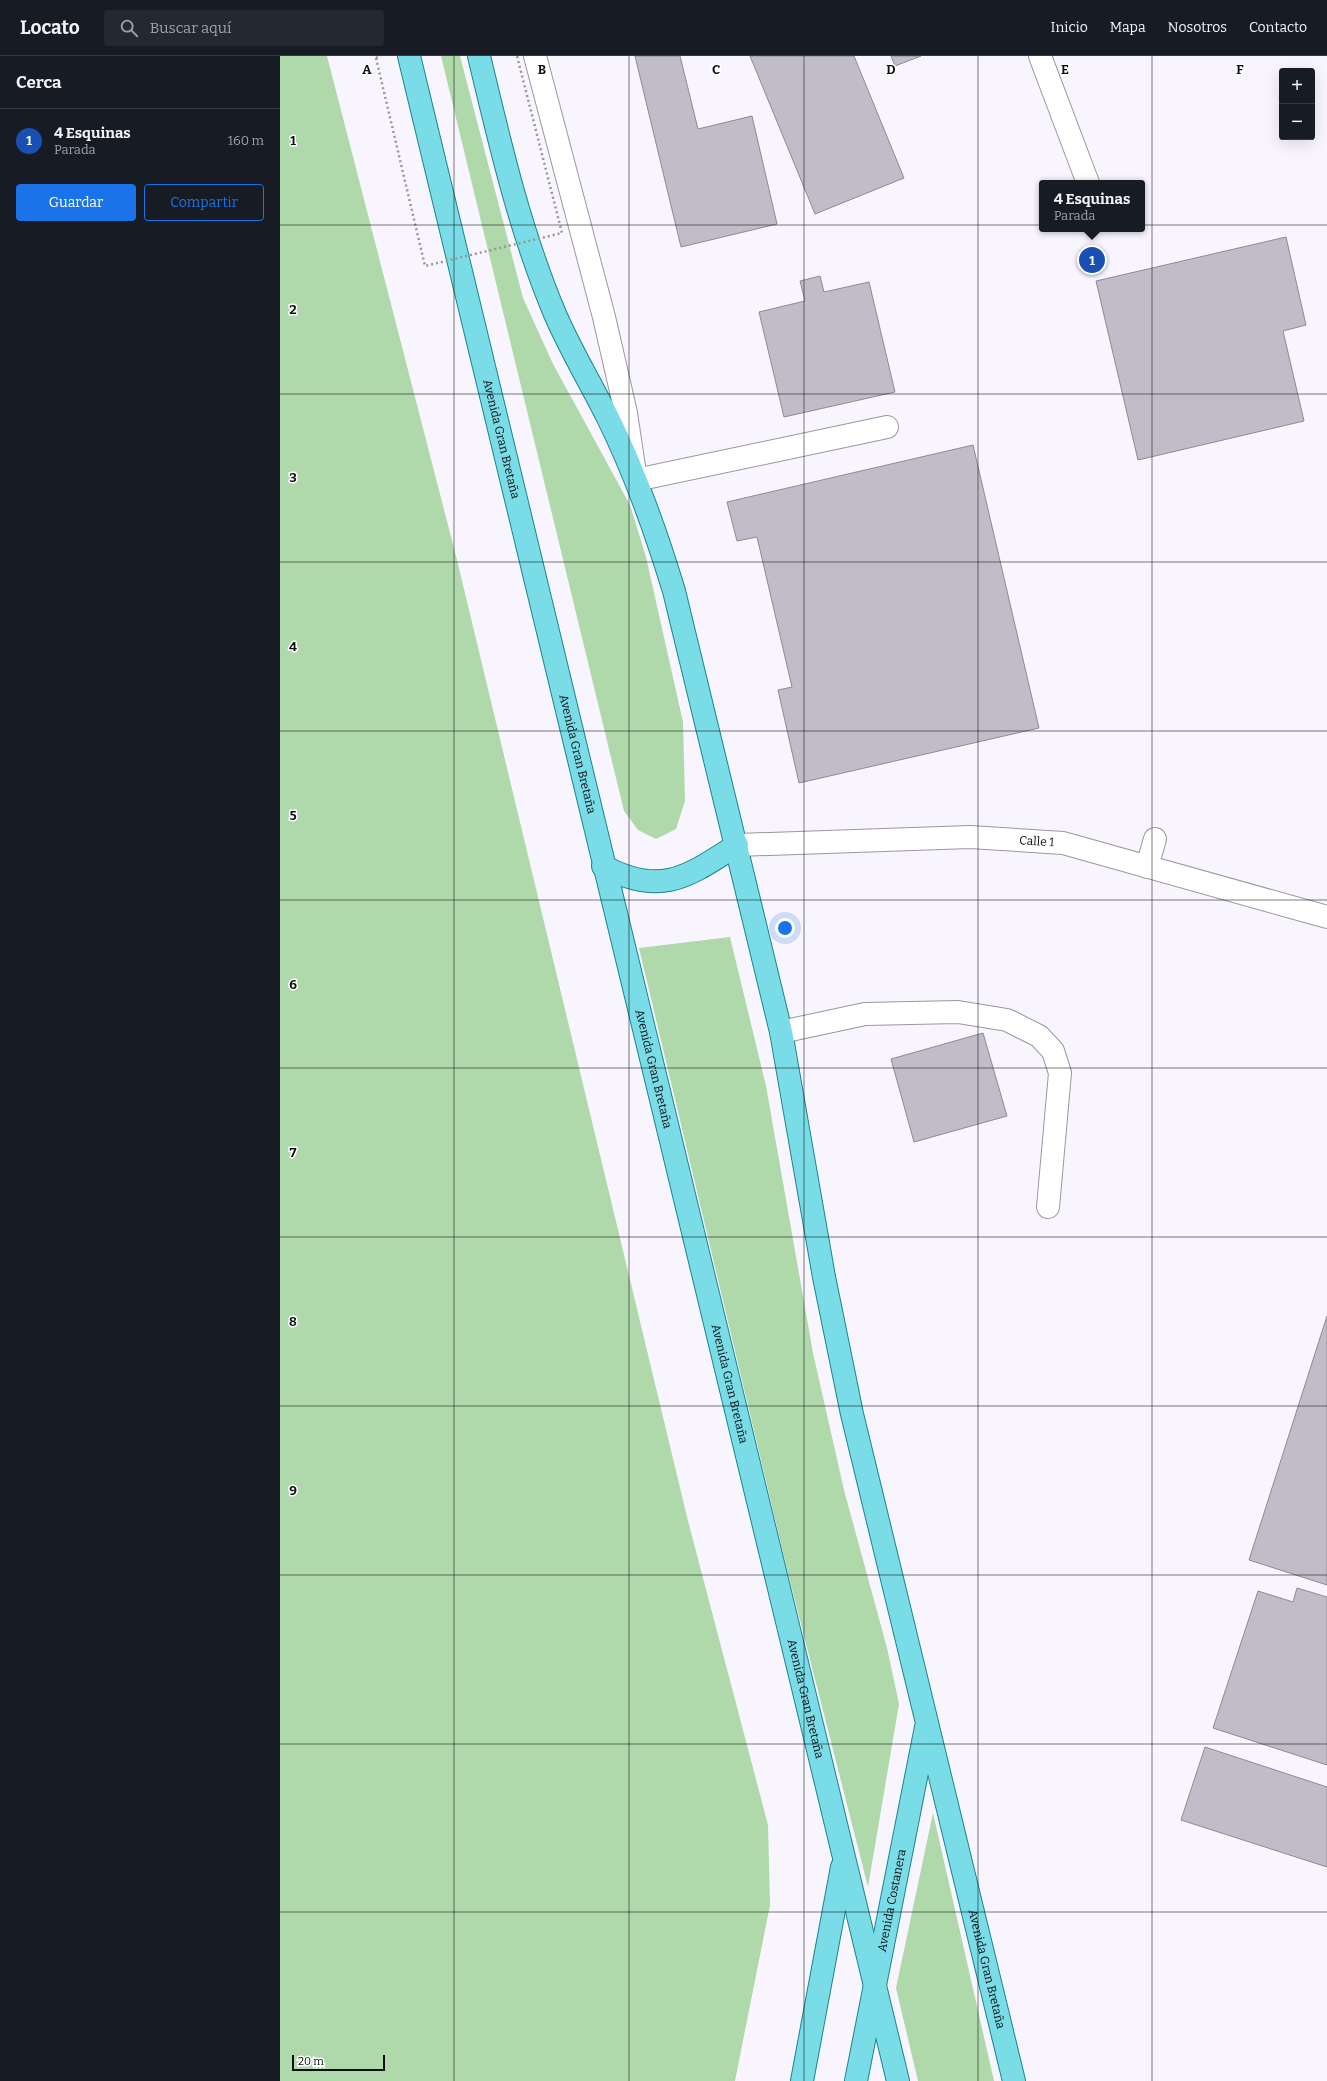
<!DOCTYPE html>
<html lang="es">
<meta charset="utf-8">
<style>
body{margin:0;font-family:Bitter,serif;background:#242831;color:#f1f3f6}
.controls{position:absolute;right:12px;top:12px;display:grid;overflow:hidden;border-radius:4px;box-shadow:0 4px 16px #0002}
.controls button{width:36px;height:36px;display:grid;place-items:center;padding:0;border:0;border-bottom:1px solid #363941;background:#171b24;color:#f1f3f6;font:20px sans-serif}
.scale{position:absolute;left:12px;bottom:10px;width:93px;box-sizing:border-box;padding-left:4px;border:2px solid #0f0e11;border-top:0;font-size:11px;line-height:14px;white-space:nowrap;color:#0f0e11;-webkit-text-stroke:3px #fff;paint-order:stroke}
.you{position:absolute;left:505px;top:872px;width:14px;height:14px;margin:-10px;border:3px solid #fff;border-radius:50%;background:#1a73e8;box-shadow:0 0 0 6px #1a73e833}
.badge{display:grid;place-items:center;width:26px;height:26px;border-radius:50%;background:#1a73e8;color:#fff;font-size:13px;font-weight:700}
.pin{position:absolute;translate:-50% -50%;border:2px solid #fff;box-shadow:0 1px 4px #0006}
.popup{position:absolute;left:759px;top:124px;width:106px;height:52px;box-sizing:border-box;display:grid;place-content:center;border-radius:4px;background:#171b24;filter:drop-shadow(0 1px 3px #0005);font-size:13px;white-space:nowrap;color:#9ea1a6}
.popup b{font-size:15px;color:#f1f3f6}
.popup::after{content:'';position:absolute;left:50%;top:100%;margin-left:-8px;border:8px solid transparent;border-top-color:#171b24}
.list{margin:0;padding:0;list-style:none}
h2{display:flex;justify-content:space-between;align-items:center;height:52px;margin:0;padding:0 16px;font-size:17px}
h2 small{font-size:13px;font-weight:400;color:#9ea1a6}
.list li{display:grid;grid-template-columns:26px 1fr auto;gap:12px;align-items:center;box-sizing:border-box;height:64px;padding:0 16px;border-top:1px solid #363941}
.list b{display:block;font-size:15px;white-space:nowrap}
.list p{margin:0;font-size:13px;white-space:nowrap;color:#9ea1a6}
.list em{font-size:13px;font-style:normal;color:#9ea1a6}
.actions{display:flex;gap:8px;padding:12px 16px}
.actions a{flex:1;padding:9px 0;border:1px solid #1a73e8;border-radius:4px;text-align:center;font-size:14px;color:#1a73e8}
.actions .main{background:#1a73e8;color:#fff}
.icon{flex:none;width:22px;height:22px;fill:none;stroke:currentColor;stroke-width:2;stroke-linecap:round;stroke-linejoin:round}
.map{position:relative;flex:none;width:1047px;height:2025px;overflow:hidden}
header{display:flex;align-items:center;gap:24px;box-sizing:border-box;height:56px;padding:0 20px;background:#171b24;border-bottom:1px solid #363941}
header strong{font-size:19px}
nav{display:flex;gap:22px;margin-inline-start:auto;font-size:14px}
.search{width:280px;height:36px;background:#242831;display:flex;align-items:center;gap:10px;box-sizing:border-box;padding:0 14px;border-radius:4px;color:#9ea1a6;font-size:15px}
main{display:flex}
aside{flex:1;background:#171b24}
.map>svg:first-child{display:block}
.green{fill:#afd8ab}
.building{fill:#c1bdc8;stroke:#8e8a94}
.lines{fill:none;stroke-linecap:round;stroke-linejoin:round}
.minor-casing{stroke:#9b97a1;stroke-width:24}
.major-casing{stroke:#1a8591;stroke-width:24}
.path{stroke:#98969d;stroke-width:2.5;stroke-dasharray:2 3;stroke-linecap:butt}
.minor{stroke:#fff;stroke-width:22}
.major{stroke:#79dce6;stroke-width:22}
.path-bridge{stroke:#98969d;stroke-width:2.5;stroke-dasharray:2 3;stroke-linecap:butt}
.grid{fill:none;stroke:#0f0e11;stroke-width:1;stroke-opacity:0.55}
.labels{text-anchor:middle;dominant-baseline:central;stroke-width:3;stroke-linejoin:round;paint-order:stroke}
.street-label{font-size:12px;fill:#0f0e11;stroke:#fff}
.grid-label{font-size:13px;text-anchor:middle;font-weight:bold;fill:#0f0e11;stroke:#fff;stroke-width:3;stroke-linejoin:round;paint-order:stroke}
</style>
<header>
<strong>Locato</strong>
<div class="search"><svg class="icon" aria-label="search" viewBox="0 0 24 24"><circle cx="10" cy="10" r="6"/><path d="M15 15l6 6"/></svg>Buscar aquí</div>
<nav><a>Inicio</a><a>Mapa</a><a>Nosotros</a><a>Contacto</a></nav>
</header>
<main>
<aside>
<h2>Cerca<small></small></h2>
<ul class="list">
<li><span class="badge" style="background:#1a4fb4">1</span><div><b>4 Esquinas</b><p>Parada</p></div><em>160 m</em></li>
</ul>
<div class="actions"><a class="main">Guardar</a><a>Compartir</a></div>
</aside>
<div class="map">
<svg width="1047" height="2025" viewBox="0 0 1047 2025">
<rect width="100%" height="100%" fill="#f8f5fe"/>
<!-- green -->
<g class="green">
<path d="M0,0H47L177,504L408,1465L488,1769L490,1849L455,2025H0Z"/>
<path d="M161,0H180L243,242L273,308L350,449L366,501L403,666L405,745L396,773L376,783L358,774L344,755Z"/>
<path d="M450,881L486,1030L533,1297L564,1434L607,1592L619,1648L588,1831L507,1513L359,892Z"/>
<path d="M653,1757L714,2025H638L616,1932Z"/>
</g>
<!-- building -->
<g class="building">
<path d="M355,0H400L418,73L472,60L497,168L401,191Z"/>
<path d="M470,0H574L624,122L535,158Z"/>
<path d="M611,0H641L615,10Z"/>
<path d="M1006,181L1026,269L1003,275L1024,365L858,404L816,225Z"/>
<path d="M540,220L544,236L589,226L615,336L504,361L479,256L525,245L520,225Z"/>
<path d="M693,389L759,672L519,727L498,634L512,631L477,481L457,485L447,446Z"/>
<path d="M703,977L727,1060L634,1086L611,1003Z"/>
<path d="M1047,1260V1529L969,1504Z"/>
<path d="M1017,1532L1047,1541V1709L933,1672L978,1535L1013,1546Z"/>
<path d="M925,1691L1047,1731V1811L901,1764Z"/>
</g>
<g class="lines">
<defs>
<g id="minor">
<path d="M255,0L324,261L346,357L356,424L607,371"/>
<path d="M760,0L808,127"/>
<path id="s1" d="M457,789L690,781L783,787L1047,861"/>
<path d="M867,811L875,783"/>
<path d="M501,976L585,958L678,956L727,964L759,980L773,995L780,1017L768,1151"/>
</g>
<g id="major">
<path id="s2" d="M129,0L618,2025"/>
<path id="s3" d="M199,0C220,88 240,175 275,258C290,293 310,326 327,360C355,416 376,476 394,535L501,976L544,1221L572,1358L734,2025"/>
<path d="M323,810C381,841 407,821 457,789"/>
<path d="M522,2025L562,1811"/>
<path id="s4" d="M576,2025L646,1671"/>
</g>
</defs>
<!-- minor casing -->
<use href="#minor" class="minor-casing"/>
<!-- major casing -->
<use href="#major" class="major-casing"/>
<!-- path -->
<path class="path" d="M96,2L101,0"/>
<!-- minor -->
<use href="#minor" class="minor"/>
<!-- major -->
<use href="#major" class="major"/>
<!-- path-bridge -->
<path class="path-bridge" d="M96,2L145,210L282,177L237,0"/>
</g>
<!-- grid -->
<path class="grid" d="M174,0V2025M349,0V2025M524,0V2025M698,0V2025M872,0V2025M0,169H1047M0,338H1047M0,506H1047M0,675H1047M0,844H1047M0,1012H1047M0,1181H1047M0,1350H1047M0,1519H1047M0,1688H1047M0,1856H1047"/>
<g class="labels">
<!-- street labels -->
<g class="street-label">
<text stroke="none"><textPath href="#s2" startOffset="394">Avenida Gran Bretaña</textPath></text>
<text stroke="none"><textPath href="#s2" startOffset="718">Avenida Gran Bretaña</textPath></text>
<text stroke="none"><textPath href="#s1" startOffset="300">Calle 1</textPath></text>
<text stroke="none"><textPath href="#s2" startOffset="1042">Avenida Gran Bretaña</textPath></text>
<text stroke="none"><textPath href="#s2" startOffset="1366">Avenida Gran Bretaña</textPath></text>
<text stroke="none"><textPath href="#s2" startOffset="1690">Avenida Gran Bretaña</textPath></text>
<text stroke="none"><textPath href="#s4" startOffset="184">Avenida Costanera</textPath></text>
<text stroke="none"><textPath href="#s3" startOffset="1985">Avenida Gran Bretaña</textPath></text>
</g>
</g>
<g class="grid-label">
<text x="87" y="18">A</text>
<text x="262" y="18">B</text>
<text x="436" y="18">C</text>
<text x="611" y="18">D</text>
<text x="785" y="18">E</text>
<text x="960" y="18">F</text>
<text x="13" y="89">1</text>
<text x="13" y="258">2</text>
<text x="13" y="426">3</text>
<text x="13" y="595">4</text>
<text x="13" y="764">5</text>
<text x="13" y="933">6</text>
<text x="13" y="1101">7</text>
<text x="13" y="1270">8</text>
<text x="13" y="1439">9</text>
</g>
</svg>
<div class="controls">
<button>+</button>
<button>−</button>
</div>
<div class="scale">20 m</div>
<div class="you"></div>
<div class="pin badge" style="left:812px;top:204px;background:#1a4fb4">1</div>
<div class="popup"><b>4 Esquinas</b>Parada</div>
</div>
</main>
